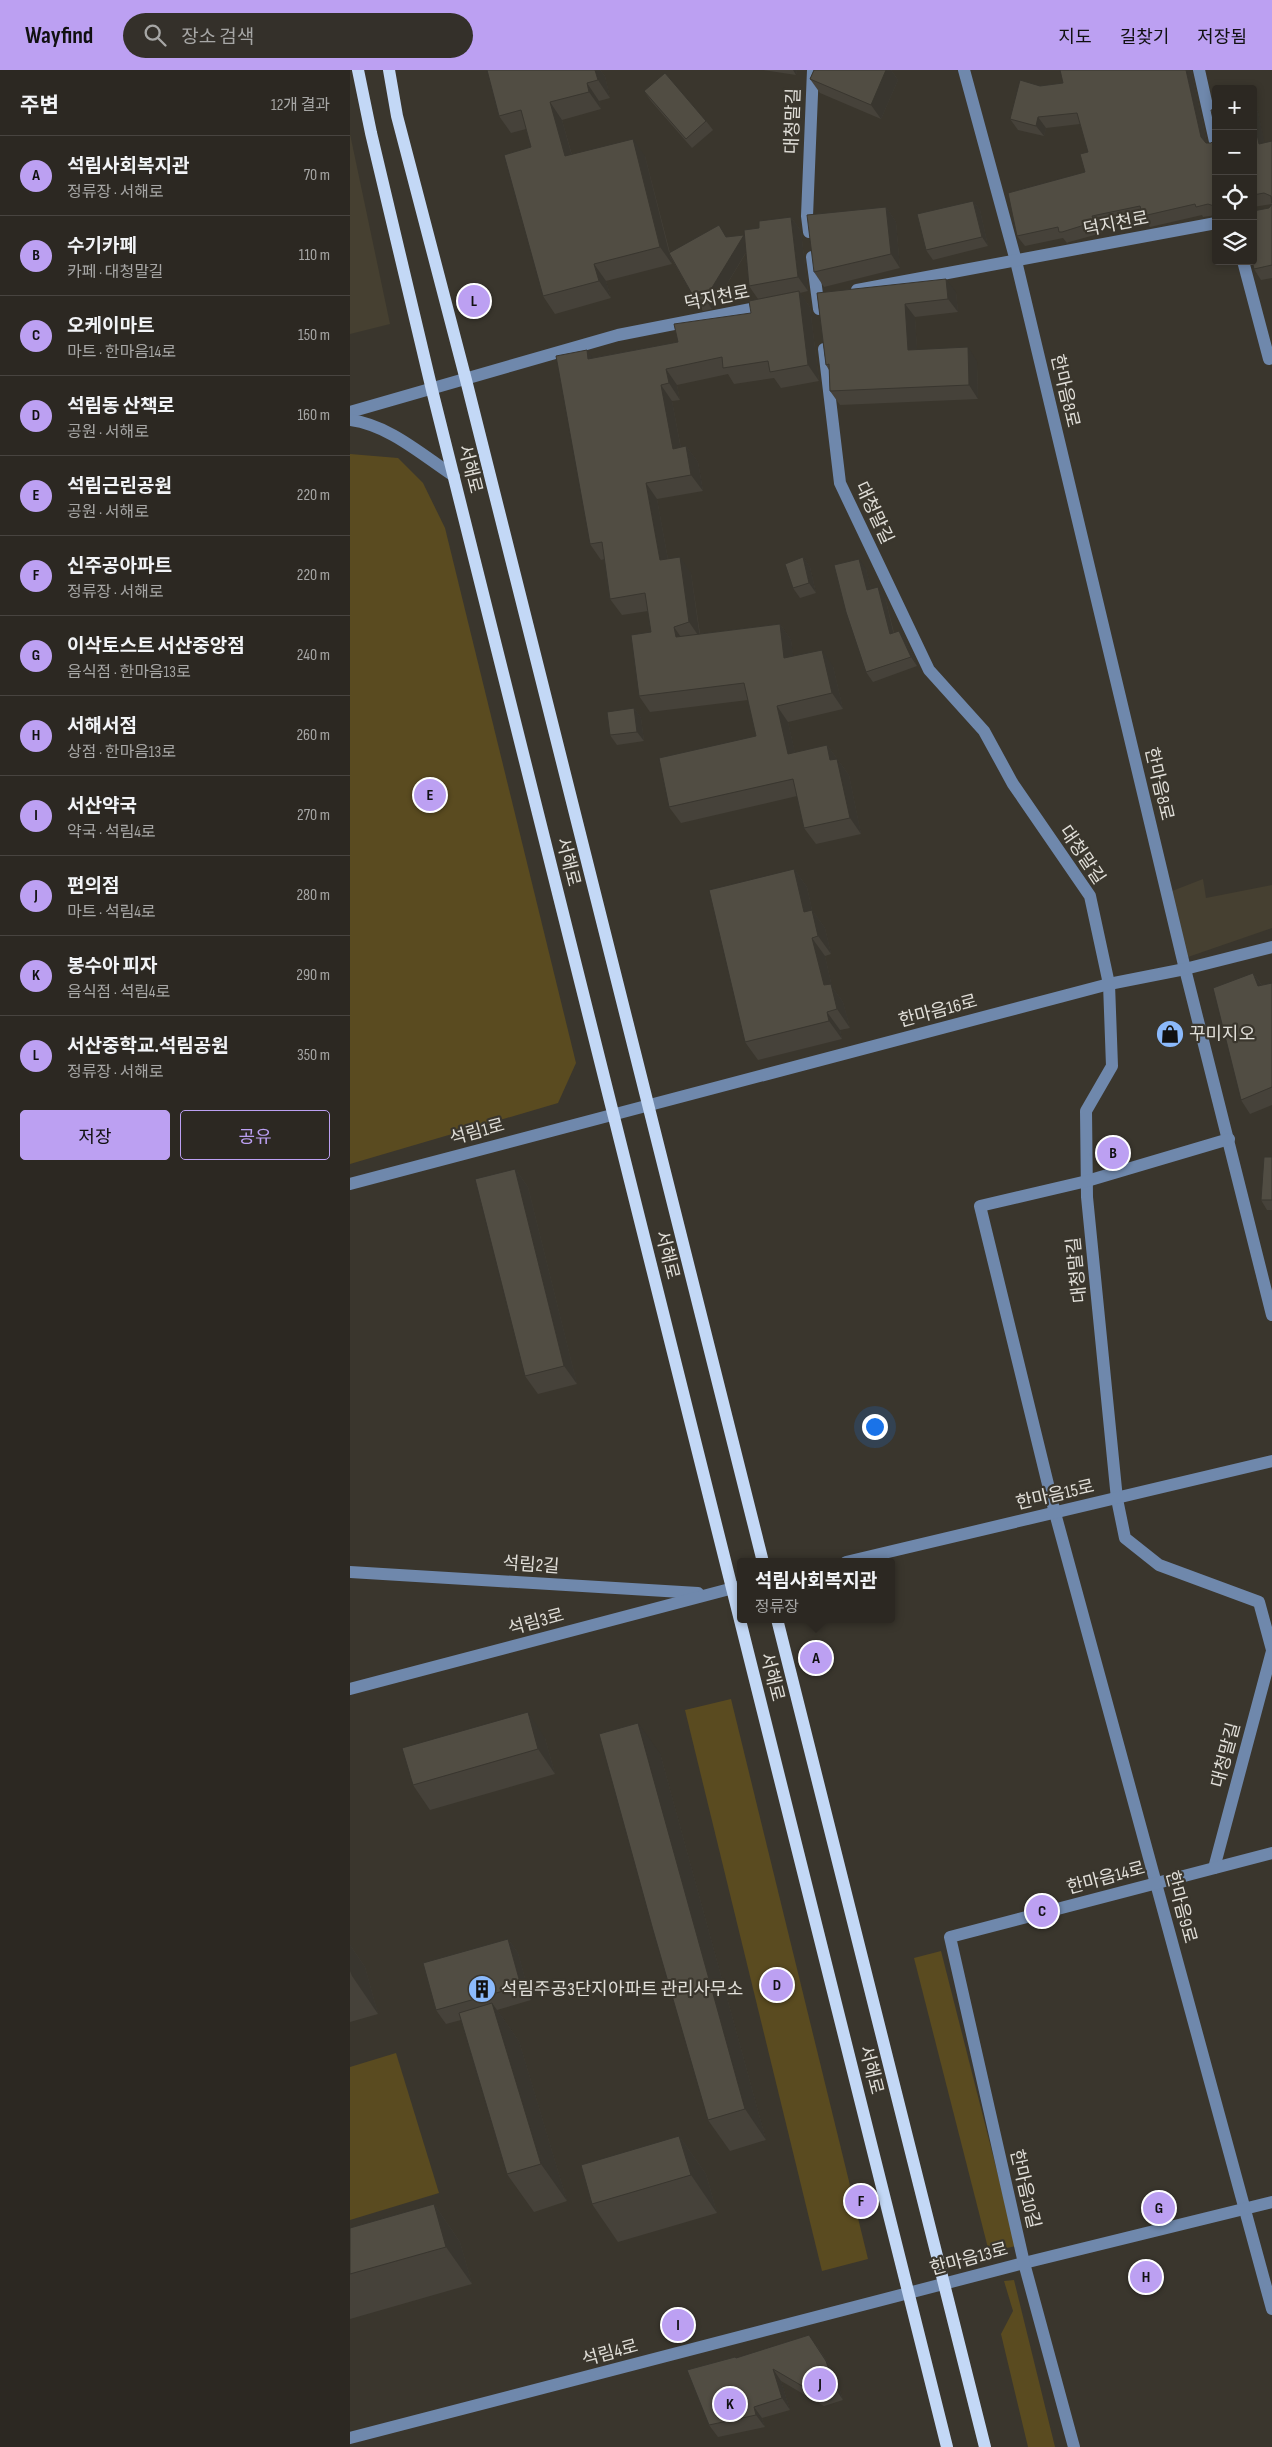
<!DOCTYPE html>
<html lang="ko">
<meta charset="utf-8">
<style>
body{margin:0;font-family:"Sofia Sans Condensed","Noto Sans KR",sans-serif;background:#34302a;color:#f1f3f6}
.controls{position:absolute;right:15px;top:15px;display:grid;overflow:hidden;border-radius:5px;box-shadow:0 2px 8px #0003}
.controls button{width:45px;height:45px;display:grid;place-items:center;padding:0;border:0;border-bottom:1px solid #484440;background:#2c2822;color:#f1f3f6;font:25px sans-serif}
.you{position:absolute;left:524px;top:1356px;width:18px;height:18px;margin:-12px;border:4px solid #fff;border-radius:50%;background:#1a73e8;box-shadow:0 0 0 8px #1a73e833}
.badge{display:grid;place-items:center;width:32px;height:32px;border-radius:50%;background:#bca0f2;color:#111;font-size:16px;font-weight:700}
.pin{position:absolute;translate:-50% -50%;border:2px solid #fff;box-shadow:0 1px 5px #0006}
.popup{position:absolute;left:387px;top:1488px;width:158px;height:65px;box-sizing:border-box;display:grid;place-content:center;border-radius:5px;background:#2c2822;filter:drop-shadow(0 1px 4px #0005);font-size:16px;white-space:nowrap;color:#a6a6a5}
.popup b{font-size:19px;color:#f1f3f6}
.popup::after{content:'';position:absolute;left:50%;top:100%;margin-left:-10px;border:10px solid transparent;border-top-color:#2c2822}
.list{margin:0;padding:0;list-style:none}
h2{display:flex;justify-content:space-between;align-items:center;height:65px;margin:0;padding:0 20px;font-size:21px}
h2 small{font-size:16px;font-weight:400;color:#a6a6a5}
.list li{display:grid;grid-template-columns:32px 1fr auto;gap:15px;align-items:center;box-sizing:border-box;height:80px;padding:0 20px;border-top:1px solid #484440}
.list b{display:block;font-size:19px;white-space:nowrap}
.list p{margin:0;font-size:16px;white-space:nowrap;color:#a6a6a5}
.list em{font-size:16px;font-style:normal;color:#a6a6a5}
.actions{display:flex;gap:10px;padding:15px 20px}
.actions a{flex:1;padding:11px 0;border:1px solid #bca0f2;border-radius:5px;text-align:center;font-size:18px;color:#bca0f2}
.actions .main{background:#bca0f2;color:#111}
.icon{flex:none;width:28px;height:28px;fill:none;stroke:currentColor;stroke-width:2;stroke-linecap:round;stroke-linejoin:round}
.map{position:relative;flex:none;width:922px;height:2377px;overflow:hidden}
header{display:flex;align-items:center;gap:30px;box-sizing:border-box;height:70px;padding:0 25px;background:#bca0f2;color:#111}
header strong{font-size:24px}
nav{display:flex;gap:28px;margin-inline-start:auto;font-size:18px}
.search{width:350px;height:45px;background:#34302a;display:flex;align-items:center;gap:12px;box-sizing:border-box;padding:0 18px;border-radius:28px;color:#a6a6a5;font-size:19px}
main{display:flex}
aside{flex:1;background:#2c2822}
.map>svg:first-child{display:block}
.built{fill:#464031}
.green{fill:#5a4b20}
.lines{fill:none;stroke-linecap:round;stroke-linejoin:round}
.minor{stroke:#6f88ac;stroke-width:12}
.major{stroke:#c3d8f6;stroke-width:12}
.wall{fill:#46423a}
.shaded-wall{fill:#39362f}
.building{fill:#514d43;stroke:#39362f}
.labels{text-anchor:middle;dominant-baseline:central;stroke-width:4.5;stroke-linejoin:round;paint-order:stroke}
.street-label{font-size:18px;fill:#e0ded8;stroke:#3a362d}
.poi-label{font-size:18px;fill:#e0ded8;stroke:#3a362d;text-anchor:start}
</style>
<header>
<strong>Wayfind</strong>
<div class="search"><svg class="icon" aria-label="search" viewBox="0 0 24 24"><circle cx="10" cy="10" r="6"/><path d="M15 15l6 6"/></svg>장소 검색</div>
<nav><a>지도</a><a>길찾기</a><a>저장됨</a></nav>
</header>
<main>
<aside>
<h2>주변<small>12개 결과</small></h2>
<ul class="list">
<li><span class="badge">A</span><div><b>석림사회복지관</b><p>정류장 · 서해로</p></div><em>70 m</em></li>
<li><span class="badge">B</span><div><b>수기카페</b><p>카페 · 대청말길</p></div><em>110 m</em></li>
<li><span class="badge">C</span><div><b>오케이마트</b><p>마트 · 한마음14로</p></div><em>150 m</em></li>
<li><span class="badge">D</span><div><b>석림동 산책로</b><p>공원 · 서해로</p></div><em>160 m</em></li>
<li><span class="badge">E</span><div><b>석림근린공원</b><p>공원 · 서해로</p></div><em>220 m</em></li>
<li><span class="badge">F</span><div><b>신주공아파트</b><p>정류장 · 서해로</p></div><em>220 m</em></li>
<li><span class="badge">G</span><div><b>이삭토스트 서산중앙점</b><p>음식점 · 한마음13로</p></div><em>240 m</em></li>
<li><span class="badge">H</span><div><b>서해서점</b><p>상점 · 한마음13로</p></div><em>260 m</em></li>
<li><span class="badge">I</span><div><b>서산약국</b><p>약국 · 석림4로</p></div><em>270 m</em></li>
<li><span class="badge">J</span><div><b>편의점</b><p>마트 · 석림4로</p></div><em>280 m</em></li>
<li><span class="badge">K</span><div><b>봉수아 피자</b><p>음식점 · 석림4로</p></div><em>290 m</em></li>
<li><span class="badge">L</span><div><b>서산중학교.석림공원</b><p>정류장 · 서해로</p></div><em>350 m</em></li>
</ul>
<div class="actions"><a class="main">저장</a><a>공유</a></div>
</aside>
<div class="map">
<svg width="922" height="2377" viewBox="0 0 922 2377">
<rect width="100%" height="100%" fill="#3a362d"/>
<!-- built -->
<g class="built">
<path d="M0,64L40,254L0,264Z"/>
<path d="M853,809L856,828L922,815V858L838,887L817,823Z"/>
</g>
<!-- green -->
<g class="green">
<path d="M0,384L48,388L73,413L95,458L226,993L208,1033L0,1094Z"/>
<path d="M381,1629L518,2189L472,2201L335,1640Z"/>
<path d="M591,1881L666,2176L639,2182L564,1888Z"/>
<path d="M46,1983L89,2123L0,2150V1997Z"/>
<path d="M664,2210L705,2377H678L651,2264L663,2241L654,2211Z"/>
</g>
<g class="lines">
<!-- minor -->
<g class="minor">
<path d="M614,0L666,191L835,899L922,1245"/>
<path d="M849,0L866,76"/>
<path d="M459,162L457,146L463,0"/>
<path d="M462,187L469,239"/>
<path d="M893,191L919,289"/>
<path d="M507,220L866,153"/>
<path d="M474,279L490,413L579,600L634,661L663,714L740,826L759,914L762,996L736,1041L737,1127L767,1429L775,1468L809,1495L909,1532L922,1580"/>
<path d="M0,342L268,265L416,236"/>
<path d="M0,350C39,355 72,385 104,406"/>
<path d="M879,1069L737,1111L630,1136L705,1443L922,2239"/>
<path d="M0,1114L759,914L835,899L922,877"/>
<path d="M496,1492L922,1391"/>
<path d="M0,1502L348,1523"/>
<path d="M0,1619L391,1516"/>
<path d="M864,1798L922,1581"/>
<path d="M0,2368L674,2193L922,2132"/>
<path d="M724,2377L674,2193L600,1867L922,1783"/>
</g>
<!-- major -->
<g class="major">
<path d="M8,0L21,63L82,320L597,2377"/>
<path d="M39,0L47,46L116,310L413,1492"/>
<path d="M427,1549L635,2377"/>
</g>
</g>
<!-- wall -->
<g class="wall">
<path d="M137,0H250L255,6L260,28L249,31L251,39L212,50L222,85L295,86L320,183L377,167L394,165L409,158L441,147L451,161L458,221L450,223L460,237L469,311L431,318L424,308L384,314L378,304L327,315L330,330L322,331L331,378L336,376L348,392L353,421L307,429L318,489L341,503L350,564L430,554L441,570L443,586L483,596L493,639L438,652L445,683L477,675L499,705L511,764L466,774L454,758L447,726L331,753L319,737L406,666L398,630L300,642L289,626L301,562L298,541L272,545L260,529L255,489L251,490L240,474L242,288L328,272L401,243L408,229L399,216L396,183L362,239L353,241L346,231L320,186L322,194L256,211L261,228L205,244L193,226L181,77L176,59L161,63L149,46Z"/>
<path d="M413,0H447L446,5Z"/>
<path d="M464,0H541L548,10L531,49L470,23L460,9Z"/>
<path d="M841,0L857,73H861L866,68V145L853,147L852,145L800,157L794,148L750,157L752,163L719,172L717,173L713,168L675,176L667,166L735,102L738,82L730,54L696,58L694,66L668,60L660,49L690,16Z"/>
<path d="M294,21L356,51L363,60L342,78L301,31Z"/>
<path d="M903,36L908,42L914,73L922,134L903,137Z"/>
<path d="M623,131L630,140L638,176L583,190L576,180Z"/>
<path d="M922,134V208L911,210L904,199L919,138Z"/>
<path d="M536,137L546,152L550,198L474,217L464,202Z"/>
<path d="M606,222L608,242L565,247L567,280L627,291L628,329L490,335L480,321L479,300L476,295L467,223Z"/>
<path d="M453,487L460,497L466,523L450,528L443,518Z"/>
<path d="M516,499L521,519L535,527L544,563L549,561L556,571L567,596L523,612L516,602Z"/>
<path d="M284,638L291,648L294,671L267,675L260,665Z"/>
<path d="M444,799L457,817L462,840L475,858L481,884L475,886L482,917L493,932L500,958L490,960L492,969L408,990L395,972Z"/>
<path d="M903,903L912,915L922,913V1035L900,1044L891,1030Z"/>
<path d="M922,1087V1140H917L911,1130Z"/>
<path d="M165,1099L178,1117L227,1314L188,1324L175,1306Z"/>
<path d="M195,1668L205,1704L80,1740L63,1715Z"/>
<path d="M310,1683L416,2070L380,2081L358,2050Z"/>
<path d="M158,1869L168,1883L181,1930L147,1940L169,1971L217,2131L184,2142L157,2104L111,1950L96,1954L86,1940Z"/>
<path d="M0,1875L15,1897L28,1944L0,1952Z"/>
<path d="M329,2066L356,2104L367,2143L268,2172L242,2134Z"/>
<path d="M84,2134L110,2172L122,2214L0,2249V2158Z"/>
<path d="M467,2276L484,2302L493,2330L474,2336L431,2311L440,2340L412,2348L415,2357L368,2367L359,2355L385,2287L386,2288Z"/>
</g>
<!-- shaded-wall -->
<g class="shaded-wall">
<path d="M245,0H250L255,6L260,28L248,10Z"/>
<path d="M443,0H447L446,5Z"/>
<path d="M536,0H541L548,10L531,49L521,35Z"/>
<path d="M836,0H841L858,78L851,67Z"/>
<path d="M237,13L249,31L251,39L239,22Z"/>
<path d="M200,32L212,50L227,104L215,86Z"/>
<path d="M903,36L908,42L917,85L909,74L903,45Z"/>
<path d="M688,47L696,58L694,66L686,56Z"/>
<path d="M283,69L295,86L322,194L310,177Z"/>
<path d="M623,131L630,140L638,176L632,167Z"/>
<path d="M536,137L546,152L550,198L541,184Z"/>
<path d="M742,146L750,157L752,163L744,152Z"/>
<path d="M441,147L451,161L458,221L448,207Z"/>
<path d="M394,165L401,174L362,239L355,229Z"/>
<path d="M244,194L256,211L261,228L249,211Z"/>
<path d="M596,209L606,222L608,242L598,229Z"/>
<path d="M449,221L460,237L469,311L458,295Z"/>
<path d="M555,234L565,247L568,294L558,280Z"/>
<path d="M618,277L627,291L628,329L619,315Z"/>
<path d="M237,280L248,296L238,289Z"/>
<path d="M316,299L327,315L330,330L319,313Z"/>
<path d="M311,315L322,331L334,395L323,379Z"/>
<path d="M336,376L348,392L353,421L341,405Z"/>
<path d="M296,413L307,429L321,506L310,490Z"/>
<path d="M330,487L341,503L350,568L339,552Z"/>
<path d="M453,487L460,497L466,523L459,513Z"/>
<path d="M509,489L516,499L524,530L517,520Z"/>
<path d="M528,517L535,527L546,574L540,564Z"/>
<path d="M430,554L441,570L446,604L434,588Z"/>
<path d="M324,557L335,573L326,567Z"/>
<path d="M549,561L556,571L567,596L561,587Z"/>
<path d="M472,580L483,596L493,639L482,623Z"/>
<path d="M427,636L438,652L449,700L438,684Z"/>
<path d="M284,638L291,648L294,671L287,662Z"/>
<path d="M477,675L499,705L511,764L500,748L480,690Z"/>
<path d="M444,799L457,817L462,840L475,858L481,884L468,866L454,842Z"/>
<path d="M462,868L475,886L482,917L493,932L500,958L487,939L474,915Z"/>
<path d="M903,903L913,917L908,916Z"/>
<path d="M477,942L490,960L492,969L479,951Z"/>
<path d="M165,1099L178,1117L227,1314L214,1296Z"/>
<path d="M178,1642L195,1668L205,1704L188,1679Z"/>
<path d="M288,1653L310,1683L416,2070L395,2039Z"/>
<path d="M158,1869L168,1883L181,1930L171,1916Z"/>
<path d="M0,1875L15,1897L28,1944L2,1906L0,1901Z"/>
<path d="M142,1933L169,1971L217,2131L191,2094Z"/>
<path d="M329,2066L356,2104L367,2143L341,2105Z"/>
<path d="M84,2134L110,2172L122,2214L96,2177Z"/>
<path d="M459,2265L484,2302L493,2330L485,2318Z"/>
<path d="M423,2299L431,2311L440,2340L432,2328Z"/>
<path d="M404,2337L412,2348L415,2357L406,2345Z"/>
</g>
<!-- building -->
<g class="building">
<path d="M137,0H245L248,10L237,13L239,22L200,32L215,86L283,69L310,177L244,194L249,211L193,226L154,85L181,77L171,40L149,46Z"/>
<path d="M464,0H536L521,35L460,9Z"/>
<path d="M710,0H836L851,67L856,73H861L866,68V136H864L858,134L846,137L845,134L793,146L790,136L742,146L744,152L712,162H709L708,157L667,166L658,123L735,102L730,84L738,82L727,43L688,47L686,56L660,49L670,10L690,16L713,13Z"/>
<path d="M315,3L356,51L336,69L294,21Z"/>
<path d="M866,39V64L861,40Z"/>
<path d="M903,45L909,74L922,71V133L921,126L914,123L903,125Z"/>
<path d="M623,131L632,167L576,180L567,144Z"/>
<path d="M922,134V195L904,199L902,191H903V141L919,138Z"/>
<path d="M536,137L541,184L464,202L457,145Z"/>
<path d="M441,147L448,207L399,216L394,160L409,158V151Z"/>
<path d="M369,155L376,167L394,165L355,229L346,231L319,183Z"/>
<path d="M596,209L598,229L555,234L558,280L618,277L619,315L480,321L479,294L476,295L467,223Z"/>
<path d="M449,221L458,295L420,302L418,291L373,298L372,287L316,299L319,313L311,315L323,379L336,376L341,405L296,413L310,490L330,487L339,552L324,557L326,567L430,554L434,588L472,580L482,623L427,636L438,684L477,675L480,690L487,689L500,748L454,758L443,709L319,737L309,688L406,666L394,613L289,626L281,565L301,562L295,523L260,529L252,472L240,474L206,286L237,280L238,289L328,272L324,254L401,243L399,231Z"/>
<path d="M453,487L459,513L443,518L435,494Z"/>
<path d="M509,489L517,520L528,517L540,564L549,561L561,587L516,602L496,542L484,495Z"/>
<path d="M284,638L287,662L260,665L257,642Z"/>
<path d="M444,799L454,842L462,840L468,866L462,868L474,915L481,914L487,939L477,942L479,951L395,972L359,820Z"/>
<path d="M903,903L908,916L922,913V1017L891,1030L863,918Z"/>
<path d="M914,1087H922V1130H911Z"/>
<path d="M165,1099L214,1296L175,1306L125,1109Z"/>
<path d="M178,1642L188,1679L63,1715L52,1678Z"/>
<path d="M288,1653L395,2039L358,2050L303,1860L249,1664Z"/>
<path d="M158,1869L171,1916L86,1940L73,1893Z"/>
<path d="M142,1933L191,2094L157,2104L109,1943Z"/>
<path d="M329,2066L341,2105L242,2134L231,2095Z"/>
<path d="M84,2134L96,2177L0,2204V2158Z"/>
<path d="M459,2265L476,2291L485,2318L466,2324L423,2299L432,2328L404,2337L406,2345L359,2355L337,2300L385,2287L386,2288Z"/>
</g>
<!-- icons -->
<defs>
<symbol id="shop-disc" viewBox="-11 -11 22 22"><circle r="9.5" fill="#8bbafc" stroke="#3a362d"/><path d="M-5-2.5h2.3a2.7 3.5 0 0 1 5.4 0H5L5.5 6h-11ZM-1.5-2.5h3a1.5 2.3 0 0 0-3 0Z" fill="#111"/></symbol>
<symbol id="building-disc" viewBox="-11 -11 22 22"><circle r="9.5" fill="#8bbafc" stroke="#3a362d"/><path d="M-4-6H4V6H1V3H-1V6H-4ZM-2.5-4.3h1.7v1.8h-1.7ZM.8-4.3h1.7v1.8H.8ZM-2.5-1h1.7V.8h-1.7ZM.8-1h1.7V.8H.8Z" fill="#111"/></symbol>
</defs>
<g fill-rule="evenodd">
<use href="#shop-disc" x="804" y="948" width="32" height="32"/>
<use href="#building-disc" x="116" y="1903" width="32" height="32"/>
</g>
<g class="labels">
<!-- street labels -->
<g class="street-label">
<text transform="translate(443 51) rotate(-88)">대청말길</text>
<text transform="translate(766 154) rotate(-11)">덕지천로</text>
<text transform="translate(367 228) rotate(-11)">덕지천로</text>
<text transform="translate(715 321) rotate(77)">한마음8로</text>
<text transform="translate(120 399) rotate(76)">서해로</text>
<text transform="translate(524 443) rotate(65)">대청말길</text>
<text transform="translate(809 714) rotate(77)">한마음8로</text>
<text transform="translate(732 785) rotate(56)">대청말길</text>
<text transform="translate(218 792) rotate(76)">서해로</text>
<text transform="translate(588 941) rotate(-15)">한마음16로</text>
<text transform="translate(127 1062) rotate(-15)">석림1로</text>
<text transform="translate(317 1185) rotate(76)">서해로</text>
<text transform="translate(727 1200) rotate(-96)">대청말길</text>
<text transform="translate(705 1425) rotate(-13)">한마음15로</text>
<text transform="translate(181 1495) rotate(4)">석림2길</text>
<text transform="translate(186 1552) rotate(-15)">석림3로</text>
<text transform="translate(422 1607) rotate(76)">서해로</text>
<text transform="translate(876 1685) rotate(-75)">대청말길</text>
<text transform="translate(756 1808) rotate(-15)">한마음14로</text>
<text transform="translate(831 1837) rotate(75)">한마음9로</text>
<text transform="translate(521 2000) rotate(76)">서해로</text>
<text transform="translate(675 2119) rotate(77)">한마음10길</text>
<text transform="translate(619 2189) rotate(-15)">한마음13로</text>
<text transform="translate(260 2283) rotate(-15)">석림4로</text>
</g>
<!-- poi labels -->
<g class="poi-label">
<text x="839" y="964">꾸미지오</text>
<text x="151" y="1919">석림주공3단지아파트 관리사무소</text>
</g>
</g>
</svg>
<div class="controls">
<button>+</button>
<button>−</button>
<button><svg class="icon" aria-label="locate" viewBox="0 0 24 24"><circle cx="12" cy="12" r="6"/><path d="M12 2v4M12 18v4M2 12h4M18 12h4"/></svg></button>
<button><svg class="icon" aria-label="layers" viewBox="0 0 24 24"><path d="M12 4l9 5-9 5-9-5zM3 14l9 5 9-5"/></svg></button>
</div>
<div class="you"></div>
<div class="pin badge" style="left:466px;top:1588px">A</div>
<div class="popup"><b>석림사회복지관</b>정류장</div>
<div class="pin badge" style="left:763px;top:1083px">B</div>
<div class="pin badge" style="left:692px;top:1841px">C</div>
<div class="pin badge" style="left:427px;top:1915px">D</div>
<div class="pin badge" style="left:80px;top:725px">E</div>
<div class="pin badge" style="left:511px;top:2131px">F</div>
<div class="pin badge" style="left:809px;top:2138px">G</div>
<div class="pin badge" style="left:796px;top:2207px">H</div>
<div class="pin badge" style="left:328px;top:2255px">I</div>
<div class="pin badge" style="left:470px;top:2314px">J</div>
<div class="pin badge" style="left:380px;top:2334px">K</div>
<div class="pin badge" style="left:124px;top:231px">L</div>
</div>
</main>
